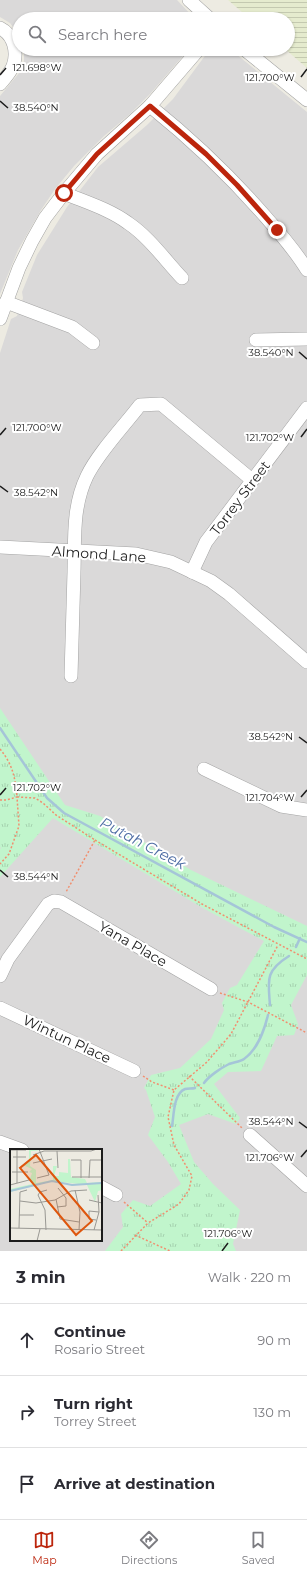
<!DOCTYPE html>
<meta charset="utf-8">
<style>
body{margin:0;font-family:Montserrat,sans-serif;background:#f2f2f3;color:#2b2b33}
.stop{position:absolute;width:12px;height:12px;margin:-9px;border:3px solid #bc250c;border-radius:50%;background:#fff}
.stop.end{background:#bc250c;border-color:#fff;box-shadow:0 1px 4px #0008}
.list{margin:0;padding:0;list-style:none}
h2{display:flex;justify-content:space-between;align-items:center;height:52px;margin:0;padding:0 16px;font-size:17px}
h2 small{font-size:13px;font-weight:400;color:#7c7c81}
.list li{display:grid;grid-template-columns:26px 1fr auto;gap:12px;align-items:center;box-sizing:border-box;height:72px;padding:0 16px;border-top:1px solid #e1e1e2}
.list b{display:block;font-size:15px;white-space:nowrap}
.list p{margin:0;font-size:13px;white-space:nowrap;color:#7c7c81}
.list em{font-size:13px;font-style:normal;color:#7c7c81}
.icon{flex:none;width:22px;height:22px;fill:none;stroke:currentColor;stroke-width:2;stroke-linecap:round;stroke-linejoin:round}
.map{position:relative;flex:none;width:307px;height:1251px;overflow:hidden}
.search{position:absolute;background:#fff;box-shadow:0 1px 3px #0004;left:12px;right:12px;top:12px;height:44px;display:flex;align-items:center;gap:10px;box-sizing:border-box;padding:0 14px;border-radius:22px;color:#7c7c81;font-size:15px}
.sheet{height:268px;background:#fff}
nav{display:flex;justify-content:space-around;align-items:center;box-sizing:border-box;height:56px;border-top:1px solid #e1e1e2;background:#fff;font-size:11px;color:#7c7c81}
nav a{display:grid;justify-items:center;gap:2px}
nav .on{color:#bc250c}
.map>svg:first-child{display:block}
.residential{fill:#dad9d9;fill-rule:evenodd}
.farmland{fill:url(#farmland-rules)}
.park{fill:url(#park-tufts)}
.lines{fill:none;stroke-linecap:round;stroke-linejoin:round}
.stream{stroke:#a5c5d8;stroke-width:2.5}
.minor-casing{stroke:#a3a3a3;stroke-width:14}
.path{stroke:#f18f6f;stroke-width:1.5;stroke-dasharray:2 2;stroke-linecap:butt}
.minor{stroke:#fff;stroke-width:13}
.route{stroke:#bc250c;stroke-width:5}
.ticks{fill:none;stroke:#1c1c1c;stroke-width:1.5}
.labels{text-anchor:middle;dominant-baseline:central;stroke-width:4;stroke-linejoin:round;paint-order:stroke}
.street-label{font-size:14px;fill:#1c1c1c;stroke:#fff}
.water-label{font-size:15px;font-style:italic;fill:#4f6ea5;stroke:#fff}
.inset-river{fill:none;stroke:#a5c5d8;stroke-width:2}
.inset-road{fill:none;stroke:#999893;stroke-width:1}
.view{fill:#de560d;fill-opacity:0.15;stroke:#de560d;stroke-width:2}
.inset-edge{fill:none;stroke:#1c1c1c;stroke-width:2}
.ticks-label{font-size:10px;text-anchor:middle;fill:#1c1c1c;stroke:#fff;stroke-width:4;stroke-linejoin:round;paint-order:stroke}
</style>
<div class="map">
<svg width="307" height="1251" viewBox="0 0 307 1251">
<defs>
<pattern id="farmland-rules" width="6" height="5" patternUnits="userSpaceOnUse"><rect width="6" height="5" fill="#e5ebce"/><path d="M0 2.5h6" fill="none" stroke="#c4c9b0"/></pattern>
<pattern id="park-tufts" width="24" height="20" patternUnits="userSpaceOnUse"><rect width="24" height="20" fill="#c1f5cc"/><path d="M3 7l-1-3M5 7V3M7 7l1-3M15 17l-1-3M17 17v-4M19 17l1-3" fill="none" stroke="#a5d1af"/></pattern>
</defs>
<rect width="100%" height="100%" fill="#edebe2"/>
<!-- residential -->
<g class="residential">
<path d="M0,0H177L195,19H19V35L10,23L0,17Z"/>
<path d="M24,49H189L150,94L130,114L104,136L74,166L55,189L41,210L18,250L0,294V96L20,72L24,62Z"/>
<path d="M210,49H230L307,112V1251H0V353L11,319L17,316L23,298L22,292L37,255L67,207L98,167L147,125L173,99ZM11,1150H101V1240H11Z"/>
</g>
<!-- farmland -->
<path class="farmland" d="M228,0H307V68L285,49H288V19H250Z"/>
<!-- park -->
<path class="park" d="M0,708L65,805L100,816L191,870L307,926V975L291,1005L298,1024L294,1035L277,1036L261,1071L228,1072L214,1084L240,1118L236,1124L208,1114L179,1125L194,1162L213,1184L240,1210L233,1244L236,1251H105L123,1227L121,1214L133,1200L150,1206L181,1184L168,1162L148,1135L155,1117L146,1090L144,1088L151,1075L180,1068L211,1039L224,1010L222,1003L230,988L237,985L264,941L201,907L53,818L0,877V849L1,848L0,847Z"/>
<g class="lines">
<!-- stream -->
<g class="stream">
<path d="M0,728L47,798L64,813L274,927L307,942"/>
<path d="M296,947L300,938"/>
<path d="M270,1005C268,980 265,971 289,956"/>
<path d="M204,1083C209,1076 221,1068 229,1064C234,1062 240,1062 244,1059C258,1049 264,1031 268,1015"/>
<path d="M172,1126C174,1116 173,1094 185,1089C188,1088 192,1089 195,1088"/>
</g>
<defs>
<g id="minor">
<path d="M189,0L210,19"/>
<path d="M0,28C14,35 18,52 13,66C10,73 5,78 0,84"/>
<path d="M244,49L307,100"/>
<path d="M150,106C191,139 229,175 264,215C279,232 295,250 307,270"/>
<path d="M64,193C85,202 109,209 128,223C149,237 165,260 182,278"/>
<path d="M6,302L72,327L93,343"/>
<path d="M0,319L19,268L32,241L45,218L64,193L97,154L150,106L199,49"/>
<path d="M256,340L307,339"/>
<path d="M0,547L136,554L171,562L211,581L229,594L307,662"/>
<path d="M192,572L206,542L307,408"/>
<path d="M71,676C72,641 73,607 74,572C75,539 72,507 87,476C98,453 124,426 140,405L161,404L252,480"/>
<path d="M204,769L281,806L307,810"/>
<path d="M0,976L8,959L48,904L54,901L61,902L211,989"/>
<path d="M0,1008L134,1071"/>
<path d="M250,1135L307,1186"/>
<path d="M0,1142L22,1150"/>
<path d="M101,1187L116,1195"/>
</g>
</defs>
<!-- minor casing -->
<use href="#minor" class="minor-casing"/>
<!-- path -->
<g class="path">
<path d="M0,749C13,765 15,777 17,797L35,798L43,803L56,815L95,840L66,892"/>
<path d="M0,800H6L17,797L19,826L9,854L0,864"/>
<path d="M95,840L202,904L307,959"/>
<path d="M220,993L248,1002L307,1033"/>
<path d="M143,1076L152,1082L174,1090"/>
<path d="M189,1076L242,1128"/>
<path d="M124,1202L148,1223"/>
<path d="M135,1235L170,1251"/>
<path d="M121,1251L148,1223L179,1204L189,1190L192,1176L174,1145L168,1117L174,1090L207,1062L231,1034L278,945"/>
</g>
<!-- minor -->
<use href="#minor" class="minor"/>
</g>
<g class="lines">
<!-- route -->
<path class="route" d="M64,193L97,154L150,106L206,154L237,185L277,230"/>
</g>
<!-- ticks -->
<path class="ticks" d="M0,75L6,68M301,77L307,69M0,101L8,108M299,352L307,359M0,435L6,428M301,437L307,429M0,486L8,492M299,737L307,743M0,795L6,788M301,797L307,790M0,870L8,877M299,1122L307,1128M301,1157L307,1150M222,1251L228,1243"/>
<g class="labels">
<!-- street labels -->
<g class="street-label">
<text transform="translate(240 498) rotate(-53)">Torrey Street</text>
<text transform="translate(99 554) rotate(4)">Almond Lane</text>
<text transform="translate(133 944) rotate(30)">Yana Place</text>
<text transform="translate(67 1039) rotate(25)">Wintun Place</text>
</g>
<!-- water labels -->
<g class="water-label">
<text transform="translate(143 843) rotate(28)">Putah Creek</text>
</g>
</g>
<!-- overview -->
<g transform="translate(10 1149)">
<rect width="92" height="92" fill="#edebe2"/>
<path d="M19,0L30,2H21L20,17L26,21V34L43,31V17H47L44,27H49V23L58,24V10H60L61,28L75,30L77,34L92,33V41L88,42L85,53L77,36L43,32L0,43V40L22,35L20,30L22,24L19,23L22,20L13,16L19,12Z" fill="#c1f5cc"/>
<path class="inset-river" d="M0,42L42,32L62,36L92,34"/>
<path class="inset-road" d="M0,1H16M47,2L48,19M23,6L34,2H81L87,0M3,8H16M61,11H71V29M23,14L42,10M2,23H18M62,28H92M27,29L39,26L29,0M79,29L80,11H92M7,34V0M0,36L19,31M65,41L70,63L69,81M46,50L50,70L69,73M79,51L92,54M10,52L26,54L45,51L61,42L77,41M47,58L56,57V49L48,39M9,66H24M86,71L79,70V62L89,63M0,79L92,81M9,79L10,43L17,41M36,81L35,61L28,46L30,43L37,41M84,81L89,63L88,46M27,92L30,80"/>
<path class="view" d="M26,6L82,72L66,86L10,19Z"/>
<rect width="92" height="92" class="inset-edge"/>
</g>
<g class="ticks-label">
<text x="37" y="71">121.698°W</text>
<text x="270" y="81">121.700°W</text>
<text x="36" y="111">38.540°N</text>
<text x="271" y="356">38.540°N</text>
<text x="37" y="431">121.700°W</text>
<text x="270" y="441">121.702°W</text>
<text x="36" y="496">38.542°N</text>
<text x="271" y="740">38.542°N</text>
<text x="37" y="791">121.702°W</text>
<text x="270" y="801">121.704°W</text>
<text x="36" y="880">38.544°N</text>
<text x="271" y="1125">38.544°N</text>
<text x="270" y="1161">121.706°W</text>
<text x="228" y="1237">121.706°W</text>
</g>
</svg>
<div class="stop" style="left:64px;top:193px"></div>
<div class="stop end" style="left:277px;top:230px"></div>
<div class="search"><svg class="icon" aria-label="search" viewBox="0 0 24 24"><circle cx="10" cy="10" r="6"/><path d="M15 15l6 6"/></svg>Search here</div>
</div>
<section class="sheet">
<h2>3 min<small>Walk · 220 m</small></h2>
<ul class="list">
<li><svg class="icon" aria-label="ahead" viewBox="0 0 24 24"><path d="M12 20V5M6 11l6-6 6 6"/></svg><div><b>Continue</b><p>Rosario Street</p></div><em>90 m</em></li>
<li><svg class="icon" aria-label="right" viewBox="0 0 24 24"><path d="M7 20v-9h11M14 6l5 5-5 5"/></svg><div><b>Turn right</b><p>Torrey Street</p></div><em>130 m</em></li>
<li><svg class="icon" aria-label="arrive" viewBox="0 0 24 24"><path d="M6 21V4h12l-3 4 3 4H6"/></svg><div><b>Arrive at destination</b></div></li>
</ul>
</section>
<nav>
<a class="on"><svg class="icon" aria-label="map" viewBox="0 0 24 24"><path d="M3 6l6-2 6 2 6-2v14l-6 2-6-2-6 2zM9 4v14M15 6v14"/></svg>Map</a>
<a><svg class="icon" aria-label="directions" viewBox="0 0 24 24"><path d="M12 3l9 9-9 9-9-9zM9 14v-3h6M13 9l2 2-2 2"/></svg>Directions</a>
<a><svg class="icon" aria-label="saved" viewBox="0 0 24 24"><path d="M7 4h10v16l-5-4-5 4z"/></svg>Saved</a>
</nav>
